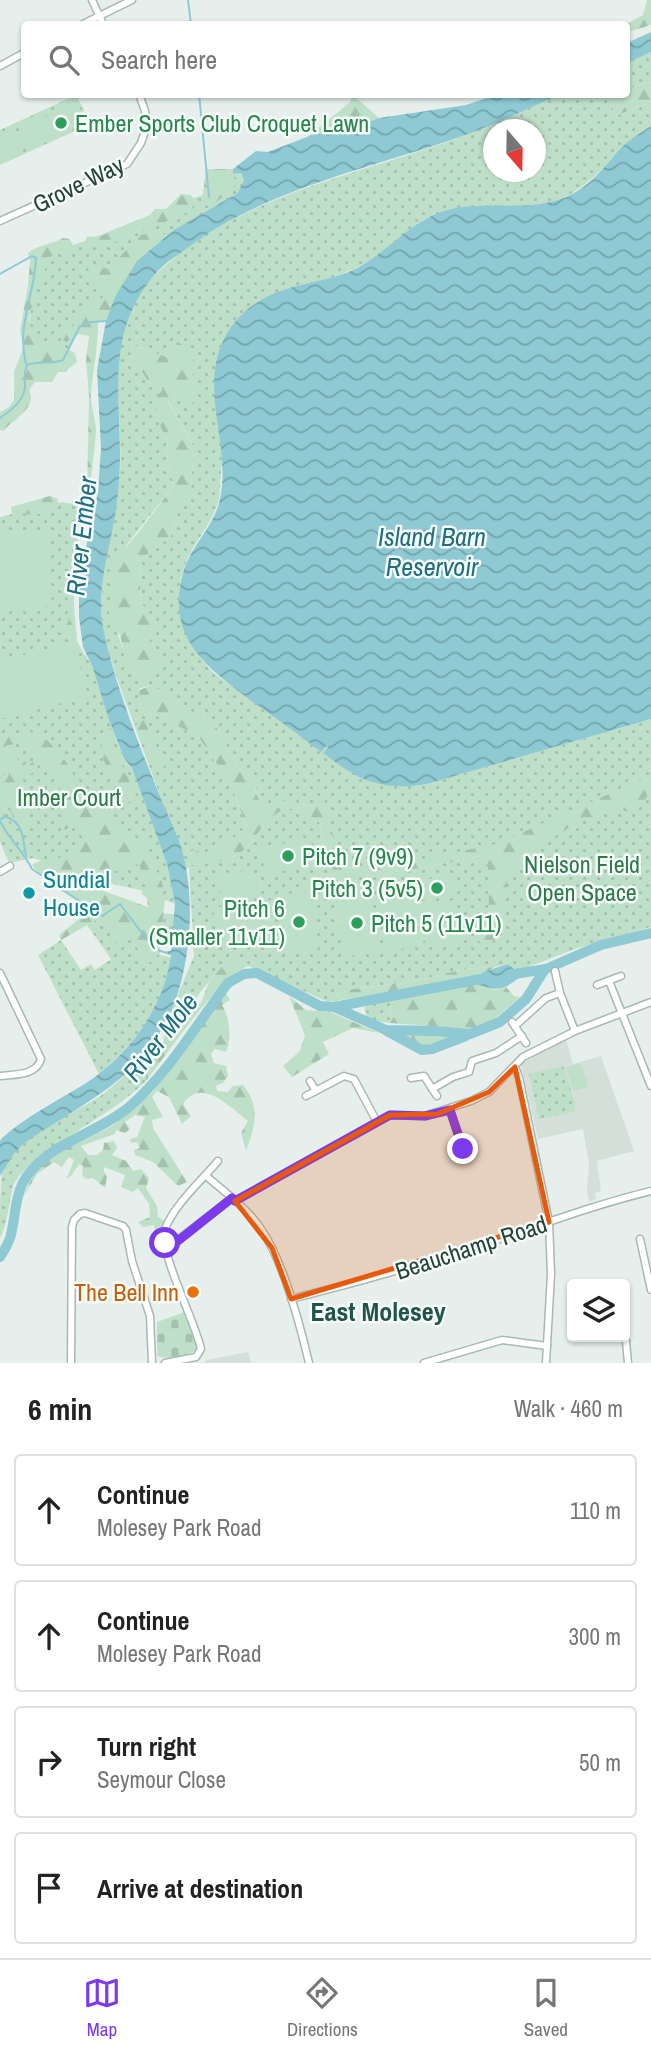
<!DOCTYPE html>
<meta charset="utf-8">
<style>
body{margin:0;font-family:"Archivo Narrow",sans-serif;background:#f6f6f6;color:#222}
.controls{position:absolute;right:21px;bottom:21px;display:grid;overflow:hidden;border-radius:7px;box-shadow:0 2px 5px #0004}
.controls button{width:63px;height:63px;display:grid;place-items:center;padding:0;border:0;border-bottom:2px solid #e0e0e0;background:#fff;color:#222;font:35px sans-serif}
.compass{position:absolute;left:483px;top:119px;width:63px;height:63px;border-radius:50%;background:#fff;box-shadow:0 2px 5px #0004;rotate:160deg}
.stop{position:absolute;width:21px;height:21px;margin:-16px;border:5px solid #7c3aed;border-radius:50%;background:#fff}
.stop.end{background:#7c3aed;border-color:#fff;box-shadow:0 2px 7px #0008}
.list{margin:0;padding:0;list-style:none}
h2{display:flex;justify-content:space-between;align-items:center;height:91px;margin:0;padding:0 28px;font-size:30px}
h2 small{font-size:23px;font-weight:400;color:#767676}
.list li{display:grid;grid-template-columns:46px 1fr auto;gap:21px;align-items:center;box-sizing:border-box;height:112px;margin:0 14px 14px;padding:0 14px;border:2px solid #e0e0e0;border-radius:7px}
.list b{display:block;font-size:26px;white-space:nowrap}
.list p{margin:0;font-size:23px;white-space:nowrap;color:#767676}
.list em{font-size:23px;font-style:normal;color:#767676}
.icon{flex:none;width:38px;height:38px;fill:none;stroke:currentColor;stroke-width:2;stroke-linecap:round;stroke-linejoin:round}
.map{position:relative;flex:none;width:651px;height:1363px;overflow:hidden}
.search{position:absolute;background:#fff;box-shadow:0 2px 5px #0004;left:21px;right:21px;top:21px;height:77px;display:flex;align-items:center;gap:18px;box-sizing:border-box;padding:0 24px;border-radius:7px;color:#767676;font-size:26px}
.sheet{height:595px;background:#fff}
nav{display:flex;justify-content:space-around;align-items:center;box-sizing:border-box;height:98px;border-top:2px solid #e0e0e0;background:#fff;font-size:19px;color:#767676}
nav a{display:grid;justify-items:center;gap:4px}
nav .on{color:#7c3aed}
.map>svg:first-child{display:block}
.built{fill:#d4dfda}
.grass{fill:url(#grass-dots);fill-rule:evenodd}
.forest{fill:url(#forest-firs);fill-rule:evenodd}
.cemetery{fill:url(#cemetery-stones)}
.pitch{fill:#bfe0c8}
.water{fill:url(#water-waves)}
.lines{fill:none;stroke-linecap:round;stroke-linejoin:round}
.stream{stroke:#8ec9d4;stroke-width:2}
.river{stroke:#8ec9d4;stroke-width:10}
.street-casing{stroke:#a8b8b2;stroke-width:9}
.street{stroke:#fff;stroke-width:6}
.route{stroke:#7c3aed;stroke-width:9}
.marked{fill:#e8590c;fill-opacity:0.2;stroke:#e8590c;stroke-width:5;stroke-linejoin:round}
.leisure-dot{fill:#2e9e5b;stroke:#f7fbf9;stroke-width:2.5}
.culture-dot{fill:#0f9aa8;stroke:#f7fbf9;stroke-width:2.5}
.food-dot{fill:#e8710a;stroke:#f7fbf9;stroke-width:2.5}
.labels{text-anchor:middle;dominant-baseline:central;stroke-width:5;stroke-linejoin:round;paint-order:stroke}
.leisure-label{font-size:24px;fill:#27864d;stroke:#f7fbf9;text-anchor:start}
.street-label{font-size:24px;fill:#24423a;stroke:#f7fbf9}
.park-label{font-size:24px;fill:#2d7a4b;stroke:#f7fbf9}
.culture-label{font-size:24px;fill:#0d838f;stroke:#f7fbf9;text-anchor:start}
.food-label{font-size:24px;fill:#c56008;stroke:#f7fbf9;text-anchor:end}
.water-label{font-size:26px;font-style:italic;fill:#1c6f80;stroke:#f7fbf9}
.neighbourhood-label{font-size:26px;font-weight:bold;fill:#1f5548;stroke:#f7fbf9}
</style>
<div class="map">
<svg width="651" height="1363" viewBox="0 0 651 1363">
<defs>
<pattern id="grass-dots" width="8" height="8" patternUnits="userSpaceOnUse" patternTransform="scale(1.75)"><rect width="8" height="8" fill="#bfe0c8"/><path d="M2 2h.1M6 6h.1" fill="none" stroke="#a4c1ad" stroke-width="1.8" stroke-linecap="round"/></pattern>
<pattern id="forest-firs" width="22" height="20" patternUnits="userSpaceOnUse" patternTransform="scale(1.75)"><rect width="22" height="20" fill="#bfe0c8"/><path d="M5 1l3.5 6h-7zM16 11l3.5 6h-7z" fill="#a4c1ad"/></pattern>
<pattern id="cemetery-stones" width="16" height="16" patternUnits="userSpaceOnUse" patternTransform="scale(1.75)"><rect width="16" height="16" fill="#bfe0c8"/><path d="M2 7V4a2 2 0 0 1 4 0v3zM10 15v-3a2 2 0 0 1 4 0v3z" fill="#a4c1ad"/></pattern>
<pattern id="water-waves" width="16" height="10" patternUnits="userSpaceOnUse" patternTransform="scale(1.75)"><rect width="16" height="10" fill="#8ec9d4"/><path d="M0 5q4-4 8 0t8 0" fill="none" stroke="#74a5ad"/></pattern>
</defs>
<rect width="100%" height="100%" fill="#e6efeb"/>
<!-- built -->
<g class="built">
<path d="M566,1039L573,1064L601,1056L634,1151L597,1161L601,1191L595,1193L596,1199L589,1202L587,1190L589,1163L583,1129L538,1139L521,1064Z"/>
<path d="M248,1352L251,1363H203L207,1360Z"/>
</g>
<!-- grass -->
<g class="grass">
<path d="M651,52V82L627,89L626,63Z"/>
<path d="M76,95L84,110L75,131L0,165V130Z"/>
<path d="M559,95H617L610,100L615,116L651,102V126C612,150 598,186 553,202C512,216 467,199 425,219C401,237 377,259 349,271C303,291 269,283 232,325L219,500C213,520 201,534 191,552C167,595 182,643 215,674L321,751L327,744L328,747L323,753C355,778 385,792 427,784L651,719V927L578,948L520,970H516L508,964L495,967L464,969L415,981L345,990L328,1002L248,966L231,956L201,991L161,1054L162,1043C157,1056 146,1068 146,1081C116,1110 77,1129 44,1154C35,1161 22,1171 16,1180C9,1191 10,1220 0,1238C0,1221 0,1187 2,1173C19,1130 74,1117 107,1091C126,1076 141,1058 155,1040L163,1042L167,1021L194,956L189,867L186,869L184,857C164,807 146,758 128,708C117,677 101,640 101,606C101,560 117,516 120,470C123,415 107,355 134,303C146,281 165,265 184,250C264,191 361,173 452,140C488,127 524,110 559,95ZM494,130H536V172H494ZM176,342V394L167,399L194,447L191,489L177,515L171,536L139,561L141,603L157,623L135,676C123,655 119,633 109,611L113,606L122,555L128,543L174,485L166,455L168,441L159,424L163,390L151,386L130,352L133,345L167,357ZM151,685L217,728L240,771L249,775L262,806C281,800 295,802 314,807C325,827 334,850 348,868L368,870L406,863L476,857L371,877L324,861L320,823C289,800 281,804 257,834C253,838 251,844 247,848C231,861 209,864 189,865L192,851L204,853L234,838L247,826L231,785L198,736L141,708L138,700L140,690L138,689Z"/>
<path d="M206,169H233V174L241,173L244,180L239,193L174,230L115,297L106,321C77,322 76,337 63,360L27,365L34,257C93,242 146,214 203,195Z"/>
<path d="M62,502L85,506L72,569L75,636C79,649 89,658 94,670C107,702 110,740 132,768L167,864L175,904L140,890L94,880L33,858L9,863L0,842V517Z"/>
<path d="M163,913L175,915L172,946H160Z"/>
<path d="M96,920L132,940L145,959L158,965L159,955L171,957C164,1004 135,1045 99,1074L38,955L61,940L81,970L91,964L95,970L111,959L87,925Z"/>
<path d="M391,999L390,1023L367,1020L364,1007Z"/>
<path d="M562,1066L565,1069L576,1109L574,1112L539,1119L529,1074Z"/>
</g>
<!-- forest -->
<g class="forest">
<path d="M647,0H651V25L628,32L626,24L643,15Z"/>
<path d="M651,82V102L615,116L610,100L617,95L626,94L627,89Z"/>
<path d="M353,95L379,118L348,130L308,137L350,102Z"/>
<path d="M206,169H230V177L235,178V188L213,204L206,206L203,196Z"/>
<path d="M181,194L191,195L196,203L188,212L104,247L99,244L94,247L87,246L86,237L101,236L150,215L155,209H166Z"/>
<path d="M202,208L206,214L106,315L97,318C101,330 92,378 91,394C90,406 96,419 96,431C94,458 90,486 86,513L83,512L82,507L74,506L72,502L73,499L84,500L87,495L89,396L86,360L89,336L79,334L66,342L60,337L65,326L72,327L76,321L72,314L106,296L101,292L88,269L98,266L108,269L141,235L158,231L161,236L193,217Z"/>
<path d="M63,238L69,239L73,244L70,250L43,259L46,275L36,281V298L30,311L29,320L34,337L40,341L60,345L75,353L77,362L65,372H58L52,382H35L29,390C38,407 14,419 3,431L0,430V412L8,408L14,400V371L24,347L20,331L28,286L30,261L28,253C39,244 51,245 63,238Z"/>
<path d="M176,341L193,351L194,402L186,407L176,394L167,400L194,447L191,490L177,515L171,536L139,561L141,603L157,623L149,644L167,661L150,677L135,676L125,657L120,635L112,629L109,611L113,606L114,559C124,554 164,498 174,485L166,455L168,441L159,424L155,397L163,390L151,386L130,352L133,345L167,357Z"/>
<path d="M50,496L58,499V506C48,513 35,517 23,513L17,517L12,515L11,507Z"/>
<path d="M71,571L74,572C72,595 75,616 77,639L75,643L70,631L59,633L69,621C66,611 68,581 71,571Z"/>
<path d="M151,685L217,728L240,771L249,775L257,786L255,791L262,805C274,802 285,799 297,802C303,804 307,807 314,806L315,794L324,799L338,855L348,868L368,870L496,844L645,778H651C651,795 645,802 631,813L617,808L579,822L531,850L508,876L502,921L494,940L489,945H483L479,941L489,907L488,867L477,857L371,877L338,874L324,861L320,823C289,800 281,805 257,834C253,838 251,844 247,848C230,861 209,865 189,865L192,850L204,853L234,838L247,826L231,785L198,736L141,708L138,700L140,690Z"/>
<path d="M142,719C148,726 149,732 153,740C158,752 163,749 165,766L161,769L149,763L148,754L136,725Z"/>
<path d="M110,728L115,730L117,734L112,744L135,792L137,802L135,804L129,802C118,785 97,761 102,740L108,737L107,732Z"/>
<path d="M37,732C57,747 74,768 80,793L109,807L112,820L123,833L131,830L137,840L149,839L145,847L156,860L154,868L159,874L163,886L160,892L165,898L158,966L145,959L132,940L110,943V928L96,920L61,940L59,935L84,915L77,901L45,880L32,865C54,851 68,868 83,838L78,823L65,830L63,825L67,815L65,803L69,804L62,790L56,785L50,768L42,765L34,750L25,751L19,743L0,747V735ZM139,864L142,873L149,879L148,885L141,893L147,898L148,907L65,877C79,870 92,877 107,880L113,871H121Z"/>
<path d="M13,747L19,761L26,762L25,765H29L34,760L38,761L39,765L31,774H23L14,787L19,791L17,798L31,807L25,826L19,829L9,827L13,818L12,813L7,808L1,809L2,815L8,814L9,821L3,823L2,828L8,832L7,835L0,836V780L5,782L10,773L0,775V751Z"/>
<path d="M231,956L248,966C218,978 168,1053 146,1081V1073L177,1019L201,1003L209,982Z"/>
<path d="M495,967L472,979L328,1002L345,990L415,981L464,969Z"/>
<path d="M474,983L496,990L506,987L514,996L520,997L492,1022L471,1029L390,1023L391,999Z"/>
<path d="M225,991L230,1000L222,1005C230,1019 232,1037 226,1052L215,1049L211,1054L214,1063L226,1066L228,1076L223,1083L216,1086L217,1091L228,1092L233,1086L243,1085C261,1107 255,1126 246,1151L241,1133L248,1121C230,1107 201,1076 183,1104L191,1116L182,1124L169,1097L157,1091L152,1097L163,1117L152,1120L153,1128L187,1182L178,1186L153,1162L135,1155L134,1150L140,1148L137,1142L131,1143L130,1139L137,1137L145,1117L135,1115L125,1122L130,1129L125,1133L116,1130L115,1134L81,1146L88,1155H97L103,1150L104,1143L114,1141L117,1148L112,1155L126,1161L133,1171L141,1169L149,1178L146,1188L157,1206L158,1217L165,1221L160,1235L155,1233L154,1225L143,1227L138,1222L150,1217L149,1204L138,1188L133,1192L121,1187L125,1175L104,1167V1172L107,1176L105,1188L93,1178L86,1179L82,1175L83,1166L79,1164L71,1176L67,1178L74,1160L69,1157L62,1167L54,1162L37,1174L22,1199L35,1171L63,1150L112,1126L153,1092Z"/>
<path d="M289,996L306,1010L330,1012L379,1033L353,1028L323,1042L329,1054L292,1077L283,1066L300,1051L305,1035Z"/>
<path d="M396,1033L458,1036L423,1046Z"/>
</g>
<!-- cemetery -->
<path class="cemetery" d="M185,1312L199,1347C191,1356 168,1360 157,1356V1322Z"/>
<!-- pitch -->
<g class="pitch">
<path d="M76,99L82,113L70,118L74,129L56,137L46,113L66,106L65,103Z"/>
<path d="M45,113L55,139L27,150L18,123Z"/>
<path d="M13,128L24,154L0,163V133Z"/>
<path d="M49,531L52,606L2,608L0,533Z"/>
<path d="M74,642L88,696L0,719V661Z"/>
<path d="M311,839L315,866L265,874L261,847Z"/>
<path d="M254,869L258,894L221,899L217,874Z"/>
<path d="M452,876L454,896L423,900L420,880Z"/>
<path d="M415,883L424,946L387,951L378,888Z"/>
<path d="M371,889L380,952L343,957L334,894Z"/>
<path d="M310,891L318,949L287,953L280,895Z"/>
<path d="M270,900L276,937L250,941L245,904Z"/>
<path d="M455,900L458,920L426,924L424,904Z"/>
<path d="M239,904L245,941L219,945L213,908Z"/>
<path d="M458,923L461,942L430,947L427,928Z"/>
<path d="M581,1063L588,1087L573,1091L566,1067Z"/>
</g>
<!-- water -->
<g class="water">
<path d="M651,32V52L627,63V43Z"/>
<path d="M496,95H559C522,111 486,129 448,141C359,171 263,191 186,249C177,256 166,262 158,271C108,326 119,383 120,452C120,471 119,490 116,509C111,546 97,583 102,621C111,675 139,745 160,796C168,817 181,840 185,862C193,902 191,943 181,982C173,1013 156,1045 133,1067C100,1099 59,1118 22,1145L13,1155L0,1176V1141L2,1138C27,1116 55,1102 83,1085C128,1057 164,1008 171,955L167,954V951H171L175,904L167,864L132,768L124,758L109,720L93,668L83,647L79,617V580L98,492L101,448L97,370L106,321L115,297L137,261L174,230L238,193L244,180L241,173L233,174V169L256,151L268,152L312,135L348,130L379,118L466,105Z"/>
<path d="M651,126V719L427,784C383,792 357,780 323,753L328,747L327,745L321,752C299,735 276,718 253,702C207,668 165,638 183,573C190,547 212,529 219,503C233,449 199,393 223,341C230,325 243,311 258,302C286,283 322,284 353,270C388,253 412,218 451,209C490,200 528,213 566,197C591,186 604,167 621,148C630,139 640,133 651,126Z"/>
<path d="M508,964L520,974V977C501,992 496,991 474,983L472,979L486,971Z"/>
</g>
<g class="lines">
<!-- stream -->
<g class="stream">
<path d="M188,0L191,24"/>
<path d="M199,94L209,197"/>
<path d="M0,274L32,256L36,258C35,295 16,325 26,364"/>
<path d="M0,418C10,411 24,401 25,387C25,377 23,374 27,365C40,360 50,365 63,360L80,326L91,322L108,321"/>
<path d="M0,819L6,817C24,822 23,841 26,856"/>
<path d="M0,821C8,838 23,851 32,869L102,916L120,904L154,949L167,953"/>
<path d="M64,888L74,875"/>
</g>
<!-- river -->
<g class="river">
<path d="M508,975L546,969L601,945L651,933"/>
<path d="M334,1007L386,1030L435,1031L470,1034L500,1022L526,999L545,969"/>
<path d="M387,1031L422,1050L432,1049L466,1036"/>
<path d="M0,1257C4,1251 8,1244 10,1238C16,1218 14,1194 27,1176C51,1142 96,1134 128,1108C168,1074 196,1025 228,983L244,974L257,973L320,1006L334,1007L486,978"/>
</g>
<defs>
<g id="street">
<path d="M92,0L103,24"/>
<path d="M83,24L132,0"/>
<path d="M0,66L24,53"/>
<path d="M0,221L127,164L141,143L146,128L145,111L139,94"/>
<path d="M0,872L10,866"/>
<path d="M555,971L560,993L575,1031"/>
<path d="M0,973L41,1059C36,1076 15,1074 0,1076"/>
<path d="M609,981L651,1086"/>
<path d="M597,985L621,976"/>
<path d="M512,1022L526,1043"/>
<path d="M515,1026L546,998L560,993"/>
<path d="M515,1067L519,1077L549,1222L551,1274L546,1363"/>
<path d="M411,1078L424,1076L437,1096"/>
<path d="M310,1081L316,1091"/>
<path d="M432,1089L453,1077L469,1072L472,1061L496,1053L522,1036"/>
<path d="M306,1096L344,1076L354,1079L377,1122"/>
<path d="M450,1110L463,1149"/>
<path d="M206,1176C225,1192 247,1208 261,1229C283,1260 300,1325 309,1363"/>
<path d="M235,1201L390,1115L425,1116L471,1101L489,1092L523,1057L575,1031L651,1002"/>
<path d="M640,1239L651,1290"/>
<path d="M166,1249L232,1198"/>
<path d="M291,1299C355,1283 419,1265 482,1245C538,1226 593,1205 651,1191"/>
<path d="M626,1341L628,1363"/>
<path d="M71,1363L72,1227L74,1220L80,1214L85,1213L123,1226L126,1230L132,1261L150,1316L152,1363"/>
<path d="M165,1363L196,1357L201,1349C196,1323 158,1251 165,1230C172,1207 202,1180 218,1161"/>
<path d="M424,1363L502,1340L547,1346"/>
</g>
</defs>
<!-- street casing -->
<use href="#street" class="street-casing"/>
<!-- street -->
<use href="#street" class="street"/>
</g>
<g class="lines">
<!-- route -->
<path class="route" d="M165,1243L166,1249L169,1248L232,1198L235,1201L390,1115L425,1116L450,1110L463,1149"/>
</g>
<!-- marked area -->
<path class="marked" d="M515,1067L549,1222L291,1299L272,1248L235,1201L390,1115L437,1114L489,1092Z"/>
<!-- markers -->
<g class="leisure-dot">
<circle cx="61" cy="123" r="7"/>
<circle cx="288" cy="856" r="7"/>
<circle cx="437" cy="888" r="7"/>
<circle cx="299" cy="922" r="7"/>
<circle cx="357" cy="923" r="7"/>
</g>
<circle class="culture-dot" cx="29" cy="893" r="7"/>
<circle class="food-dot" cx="193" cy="1292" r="7"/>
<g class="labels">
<!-- leisure labels -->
<g class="leisure-label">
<text x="75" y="123">Ember Sports Club Croquet Lawn</text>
<text x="302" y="856">Pitch 7 (9v9)</text>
<text x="423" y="888" text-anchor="end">Pitch 3 (5v5)</text>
<text x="285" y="908" text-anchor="end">Pitch 6<tspan x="285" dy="28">(Smaller 11v11)</tspan></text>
<text x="371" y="923">Pitch 5 (11v11)</text>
</g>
<!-- street labels -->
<g class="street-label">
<text transform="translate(78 184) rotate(-26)">Grove Way</text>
<text transform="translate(471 1247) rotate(-18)">Beauchamp Road</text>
</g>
<!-- park labels -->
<g class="park-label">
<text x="69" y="797">Imber Court</text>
<text x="582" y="864">Nielson Field<tspan x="582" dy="28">Open Space</tspan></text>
</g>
<!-- culture labels -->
<g class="culture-label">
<text x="43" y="879">Sundial<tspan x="43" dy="28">House</tspan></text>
</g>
<!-- food labels -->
<g class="food-label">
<text x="179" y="1292">The Bell Inn</text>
</g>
<!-- water labels -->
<g class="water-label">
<text transform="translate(81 536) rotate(-84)">River Ember</text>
<text x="432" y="536">Island Barn<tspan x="432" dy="30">Reservoir</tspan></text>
<text transform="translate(160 1037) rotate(-52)">River Mole</text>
</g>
<!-- neighbourhood labels -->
<g class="neighbourhood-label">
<text x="378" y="1311">East Molesey</text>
</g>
</g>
</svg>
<div class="controls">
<button><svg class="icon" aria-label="layers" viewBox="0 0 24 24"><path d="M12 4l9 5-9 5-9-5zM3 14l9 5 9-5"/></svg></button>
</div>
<svg class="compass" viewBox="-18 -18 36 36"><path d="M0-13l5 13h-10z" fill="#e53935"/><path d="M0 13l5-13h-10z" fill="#767676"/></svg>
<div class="stop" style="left:165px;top:1243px"></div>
<div class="stop end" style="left:463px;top:1149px"></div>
<div class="search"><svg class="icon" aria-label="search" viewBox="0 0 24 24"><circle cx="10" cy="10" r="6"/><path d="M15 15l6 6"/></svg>Search here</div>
</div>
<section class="sheet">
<h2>6 min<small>Walk · 460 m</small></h2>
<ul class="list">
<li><svg class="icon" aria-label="ahead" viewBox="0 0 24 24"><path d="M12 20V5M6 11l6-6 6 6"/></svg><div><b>Continue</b><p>Molesey Park Road</p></div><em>110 m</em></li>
<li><svg class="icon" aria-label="ahead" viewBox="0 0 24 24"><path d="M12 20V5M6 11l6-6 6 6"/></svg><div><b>Continue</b><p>Molesey Park Road</p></div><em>300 m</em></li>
<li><svg class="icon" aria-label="right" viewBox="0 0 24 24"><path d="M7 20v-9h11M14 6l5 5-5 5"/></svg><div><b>Turn right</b><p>Seymour Close</p></div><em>50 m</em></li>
<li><svg class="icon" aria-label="arrive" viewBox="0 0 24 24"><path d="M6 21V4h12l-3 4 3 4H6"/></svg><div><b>Arrive at destination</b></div></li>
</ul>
</section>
<nav>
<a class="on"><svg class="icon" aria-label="map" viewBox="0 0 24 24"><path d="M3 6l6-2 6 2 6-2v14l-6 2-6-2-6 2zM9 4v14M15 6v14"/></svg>Map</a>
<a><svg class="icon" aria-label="directions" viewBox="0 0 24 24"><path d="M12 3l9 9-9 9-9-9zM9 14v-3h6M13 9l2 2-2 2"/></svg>Directions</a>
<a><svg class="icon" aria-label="saved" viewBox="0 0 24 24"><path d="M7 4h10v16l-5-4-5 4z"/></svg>Saved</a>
</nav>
